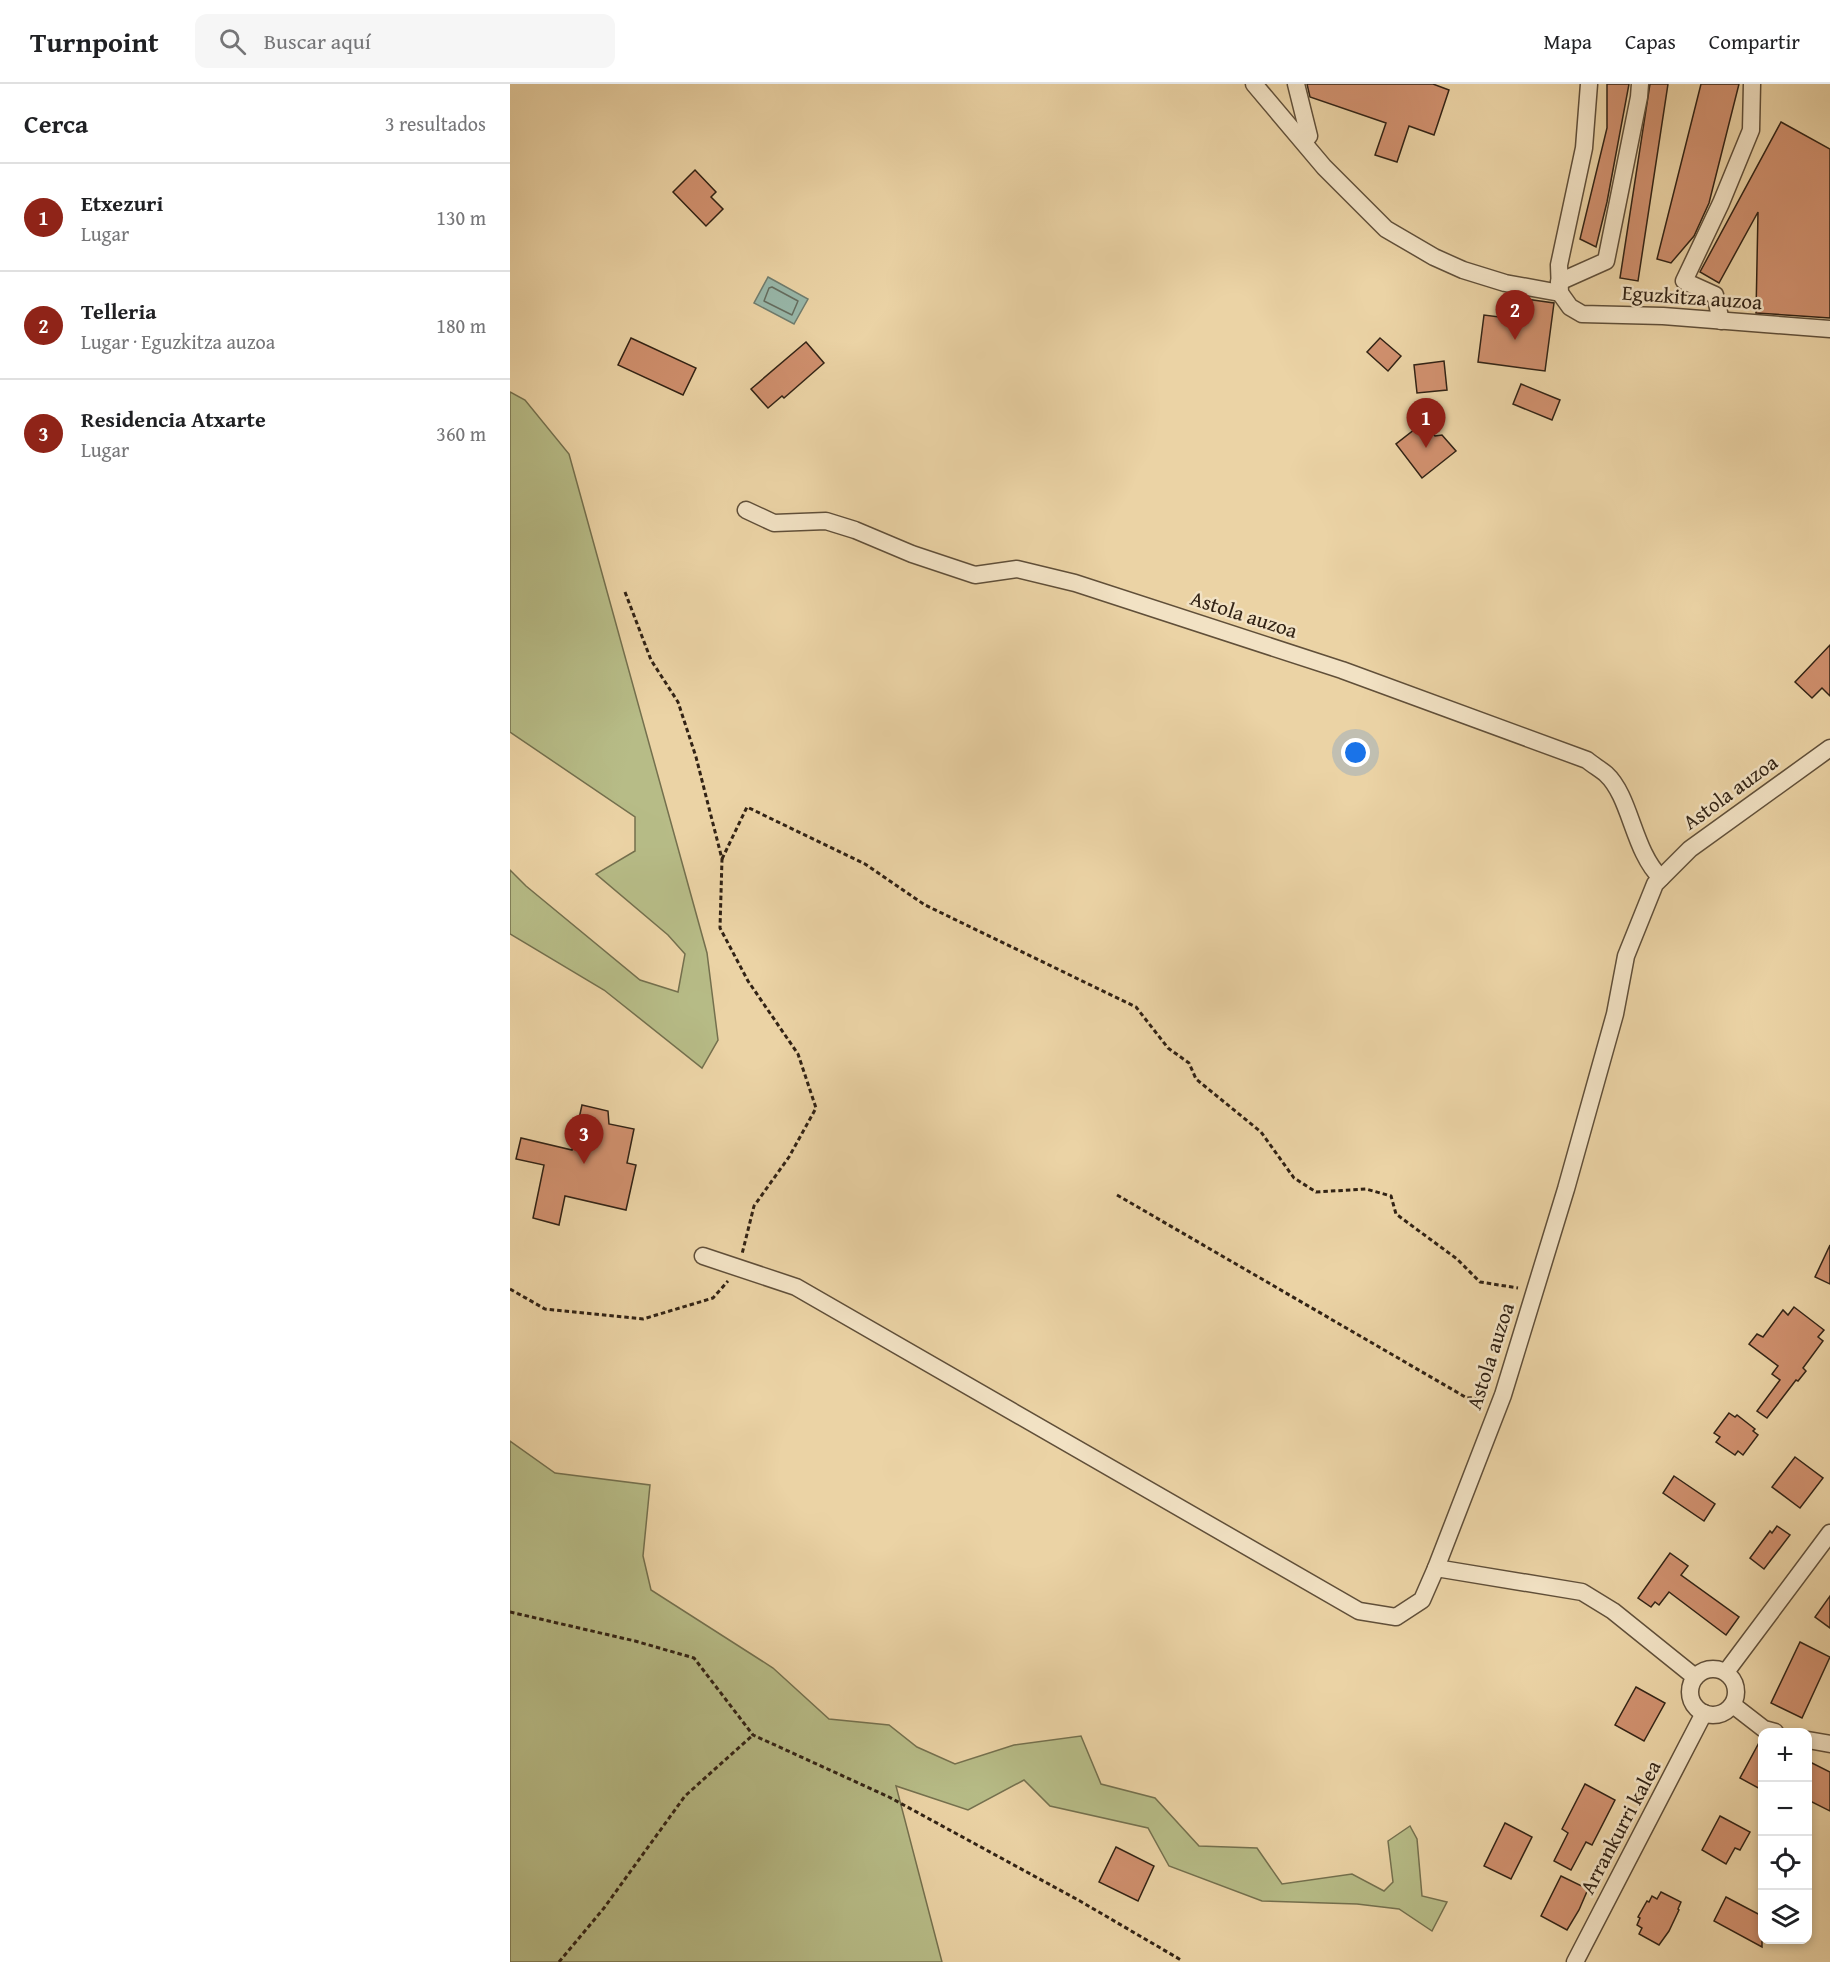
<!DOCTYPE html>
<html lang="es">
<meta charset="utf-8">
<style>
body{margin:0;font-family:"Gentium Book Plus",serif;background:#f6f6f6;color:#202124}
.controls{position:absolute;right:18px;bottom:18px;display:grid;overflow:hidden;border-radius:12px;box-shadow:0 3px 9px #0003}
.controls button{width:54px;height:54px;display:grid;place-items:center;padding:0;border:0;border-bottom:2px solid #e0e0e0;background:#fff;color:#202124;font:30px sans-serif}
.you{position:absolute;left:846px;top:669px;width:21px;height:21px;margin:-15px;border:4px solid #fff;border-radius:50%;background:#1a73e8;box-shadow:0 0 0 9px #1a73e833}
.badge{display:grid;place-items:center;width:39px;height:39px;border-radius:50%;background:#8f2418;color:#fff;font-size:20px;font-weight:700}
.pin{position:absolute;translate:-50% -50px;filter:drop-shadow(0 2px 3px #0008)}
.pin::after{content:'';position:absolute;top:32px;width:21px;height:18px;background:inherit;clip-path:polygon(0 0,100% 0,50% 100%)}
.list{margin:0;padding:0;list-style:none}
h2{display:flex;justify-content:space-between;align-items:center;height:78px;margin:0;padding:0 24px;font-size:26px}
h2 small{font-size:20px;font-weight:400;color:#757577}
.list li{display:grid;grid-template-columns:39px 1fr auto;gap:18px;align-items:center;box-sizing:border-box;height:108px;padding:0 24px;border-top:2px solid #e0e0e0}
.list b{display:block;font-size:22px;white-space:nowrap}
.list p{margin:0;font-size:20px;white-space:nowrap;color:#757577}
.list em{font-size:20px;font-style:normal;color:#757577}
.icon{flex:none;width:33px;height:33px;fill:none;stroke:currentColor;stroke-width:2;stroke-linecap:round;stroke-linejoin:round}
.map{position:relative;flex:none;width:1320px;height:1878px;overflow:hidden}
header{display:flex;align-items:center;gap:36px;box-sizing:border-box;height:84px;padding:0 30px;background:#fff;border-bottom:2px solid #e0e0e0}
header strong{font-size:28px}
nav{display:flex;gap:33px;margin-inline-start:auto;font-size:21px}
.search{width:420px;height:54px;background:#f6f6f6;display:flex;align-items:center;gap:15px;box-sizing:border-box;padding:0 21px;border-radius:12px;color:#757577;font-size:22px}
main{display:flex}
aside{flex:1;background:#fff}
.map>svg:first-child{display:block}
.green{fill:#b7bc87;stroke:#74704e;stroke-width:1.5}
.water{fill:#98b7a9;stroke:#6f7c6e;stroke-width:1.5}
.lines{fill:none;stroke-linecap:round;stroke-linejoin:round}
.shore{stroke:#656d5f;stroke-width:1.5}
.building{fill:#d0906e;stroke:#322315;stroke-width:1.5}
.minor-casing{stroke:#604f39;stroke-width:19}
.path{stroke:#322315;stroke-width:3;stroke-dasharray:4.5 3;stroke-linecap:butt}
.minor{stroke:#f2e2c4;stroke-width:16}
.labels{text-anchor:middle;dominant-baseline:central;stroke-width:5;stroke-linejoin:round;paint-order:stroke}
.street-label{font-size:21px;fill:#322315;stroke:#f2e2c4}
</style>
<header>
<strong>Turnpoint</strong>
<div class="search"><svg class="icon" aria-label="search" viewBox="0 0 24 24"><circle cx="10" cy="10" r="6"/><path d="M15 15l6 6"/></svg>Buscar aquí</div>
<nav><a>Mapa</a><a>Capas</a><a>Compartir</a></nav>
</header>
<main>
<aside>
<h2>Cerca<small>3 resultados</small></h2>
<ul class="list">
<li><span class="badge">1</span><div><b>Etxezuri</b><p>Lugar</p></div><em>130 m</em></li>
<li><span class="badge">2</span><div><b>Telleria</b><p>Lugar · Eguzkitza auzoa</p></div><em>180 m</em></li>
<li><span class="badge">3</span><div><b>Residencia Atxarte</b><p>Lugar</p></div><em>360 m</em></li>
</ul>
</aside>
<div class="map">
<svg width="1320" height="1878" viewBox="0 0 1320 1878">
<rect width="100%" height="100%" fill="#ebd3a5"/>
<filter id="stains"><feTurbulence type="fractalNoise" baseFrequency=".00333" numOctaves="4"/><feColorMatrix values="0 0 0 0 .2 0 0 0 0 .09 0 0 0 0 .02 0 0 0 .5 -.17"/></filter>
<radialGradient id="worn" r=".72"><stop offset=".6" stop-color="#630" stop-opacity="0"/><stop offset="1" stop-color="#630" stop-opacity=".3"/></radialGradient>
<!-- green -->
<g class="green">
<path d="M0,308L15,316L59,370L197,869L208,956L192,984L94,906L0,850V786L16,802L130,896L168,908L175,870L158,851L86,790L125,767V733L0,648Z"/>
<path d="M0,1357L45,1389L140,1401L133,1472L141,1506L263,1584L319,1635L379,1641L407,1663L445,1680L504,1661L571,1652L591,1700L645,1714L689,1762L747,1764L772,1800L842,1790L874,1807L883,1798L878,1757L900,1742L907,1755L912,1812L937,1818L922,1847L889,1825L847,1820L752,1817L659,1782L638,1744L540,1722L514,1696L458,1726L386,1702L432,1878H0Z"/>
</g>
<!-- water -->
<path class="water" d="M258,193L298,215L284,240L244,219Z"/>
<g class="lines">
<!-- shore -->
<path class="shore" d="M262,203L288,217L282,231L254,217L259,204Z"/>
</g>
<!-- building -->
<g class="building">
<path d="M797,0H923L939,6L924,51L899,42L887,78L865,71L876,39L800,13Z"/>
<path d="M1097,0H1119L1097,118L1086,163L1070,155L1097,44Z"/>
<path d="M1140,0H1158L1128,197L1110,194Z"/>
<path d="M1191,0H1229L1199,119L1184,152L1161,179L1147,175Z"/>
<path d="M1271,38L1320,65V234L1246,229L1248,128L1209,199L1190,188Z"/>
<path d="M185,86L206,108L201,113L213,125L196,142L163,108Z"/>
<path d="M1008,214L1044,219L1035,287L968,278L974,231L1005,235Z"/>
<path d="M121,254L186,284L173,311L108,281Z"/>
<path d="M870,254L891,272L878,287L857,268Z"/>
<path d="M296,258L314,279L274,314L272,312L258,324L241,305Z"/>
<path d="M934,277L937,306L907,309L904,281Z"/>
<path d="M1011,300L1050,316L1042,336L1003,320Z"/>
<path d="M914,338L925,352L932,351L946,367L912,394L886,360Z"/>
<path d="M1320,561V612L1312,604L1302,614L1285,598Z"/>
<path d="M72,1021L98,1027L99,1040L124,1045L117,1079L126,1081L116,1126L55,1112L49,1141L23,1134L34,1081L6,1075L11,1054L62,1066Z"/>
<path d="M1320,1161V1200L1305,1193Z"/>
<path d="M1284,1223L1314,1246L1308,1253L1313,1257L1293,1284L1296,1287L1288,1297L1286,1296L1257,1334L1247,1327L1270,1296L1262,1290L1268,1282L1239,1260L1247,1250L1253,1253L1273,1226L1278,1231Z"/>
<path d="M1219,1329L1225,1333L1227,1331L1245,1345L1243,1347L1248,1351L1233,1371L1228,1367L1225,1371L1206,1358L1210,1353L1204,1349Z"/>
<path d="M1285,1373L1313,1394L1290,1424L1262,1403Z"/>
<path d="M1164,1392L1205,1420L1194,1437L1153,1409Z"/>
<path d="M1267,1442L1280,1451L1254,1485L1240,1474L1260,1447L1262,1449Z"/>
<path d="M1160,1469L1178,1482L1171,1491L1229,1533L1216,1551L1159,1508L1149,1521L1145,1518L1141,1523L1128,1514Z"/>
<path d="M1320,1512V1544L1305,1533Z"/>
<path d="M1290,1558L1320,1573L1292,1634L1261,1619Z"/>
<path d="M1126,1603L1155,1619L1134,1657L1105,1641Z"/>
<path d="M1251,1655H1252V1706L1230,1694Z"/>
<path d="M1298,1677L1320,1688V1727L1298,1716Z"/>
<path d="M1075,1700L1105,1716L1082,1761L1076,1758L1061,1786L1044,1777L1058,1749L1052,1745Z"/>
<path d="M1210,1732L1240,1748L1230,1766L1225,1764L1216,1780L1192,1766Z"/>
<path d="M995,1739L1022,1753L1001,1795L974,1782Z"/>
<path d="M606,1763L644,1782L628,1817L589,1798Z"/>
<path d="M1051,1792L1078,1805L1069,1826L1057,1846L1031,1832Z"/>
<path d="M1151,1808L1171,1818L1168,1825L1169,1826L1159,1847L1149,1861L1129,1850L1132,1844L1127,1841L1130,1834L1128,1833L1137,1817L1139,1818L1142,1812L1147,1815Z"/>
<path d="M1216,1813L1252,1832V1863L1204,1837Z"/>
</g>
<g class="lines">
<defs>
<g id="minor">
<path d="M744,0L814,83L876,145L924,173L953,186L995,199L1050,209"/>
<path d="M786,0L799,52L794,58"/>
<path d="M1079,0L1074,64L1049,181L1050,209L1060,223L1072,230L1153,232L1320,245"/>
<path d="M1049,198L1096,177L1129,13L1130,0"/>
<path d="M1211,237L1205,211L1174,197L1211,119L1241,46L1242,0"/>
<path d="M236,426L264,439L316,437L345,446L402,470L465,491L507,485L565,499L832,586L1077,676C1083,681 1090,685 1096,690C1121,713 1123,767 1151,794"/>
<path d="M193,1172L286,1203L849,1527L886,1533L912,1516L926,1484"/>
<circle cx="1203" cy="1608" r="23"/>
<path d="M1216,1588L1320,1449"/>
<path d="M1185,1593L1103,1527L1072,1508L926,1484L993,1311L1056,1105L1105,930L1116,872L1145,800L1180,765L1320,664"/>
<path d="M1223,1621L1254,1645L1265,1648"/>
<path d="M1298,1656L1320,1660"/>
<path d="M1065,1878L1194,1629"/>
</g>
</defs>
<!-- minor casing -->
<use href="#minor" class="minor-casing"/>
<!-- path -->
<g class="path">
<path d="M115,508L141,576L168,618L186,673L212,775L210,844L238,897L288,970L306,1024L279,1073L244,1122L232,1170"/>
<path d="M212,775L237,723L355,780L415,821L626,923L658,964L679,979L686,995L751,1048L784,1094L806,1108L856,1105L881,1112L886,1130L947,1175L970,1198L1008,1204"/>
<path d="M607,1111L957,1314L976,1313"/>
<path d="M0,1205L35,1225L133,1235L203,1214L218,1197"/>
<path d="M0,1528L125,1557L184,1574L243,1651L379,1713L570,1817L671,1876"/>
<path d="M49,1878L94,1824L175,1712L243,1651"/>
</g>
<!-- minor -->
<use href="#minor" class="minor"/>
</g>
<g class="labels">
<!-- street labels -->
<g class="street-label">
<text transform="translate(1182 213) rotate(4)">Eguzkitza auzoa</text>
<text transform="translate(734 530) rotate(18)">Astola auzoa</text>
<text transform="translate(1220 708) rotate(-36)">Astola auzoa</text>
<text transform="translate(980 1272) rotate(-72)">Astola auzoa</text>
<text transform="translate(1110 1743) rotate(-62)">Arrankurri kalea</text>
</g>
</g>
<rect width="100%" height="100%" filter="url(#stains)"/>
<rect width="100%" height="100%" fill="url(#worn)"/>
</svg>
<div class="controls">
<button>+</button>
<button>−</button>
<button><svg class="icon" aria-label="locate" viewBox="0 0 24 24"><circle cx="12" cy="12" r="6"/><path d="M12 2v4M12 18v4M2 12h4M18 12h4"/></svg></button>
<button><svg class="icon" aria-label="layers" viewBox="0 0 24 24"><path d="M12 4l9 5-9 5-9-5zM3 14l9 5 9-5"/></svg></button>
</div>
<div class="you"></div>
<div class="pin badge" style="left:916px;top:364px">1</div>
<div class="pin badge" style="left:1005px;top:256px">2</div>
<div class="pin badge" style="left:74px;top:1080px">3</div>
</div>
</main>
